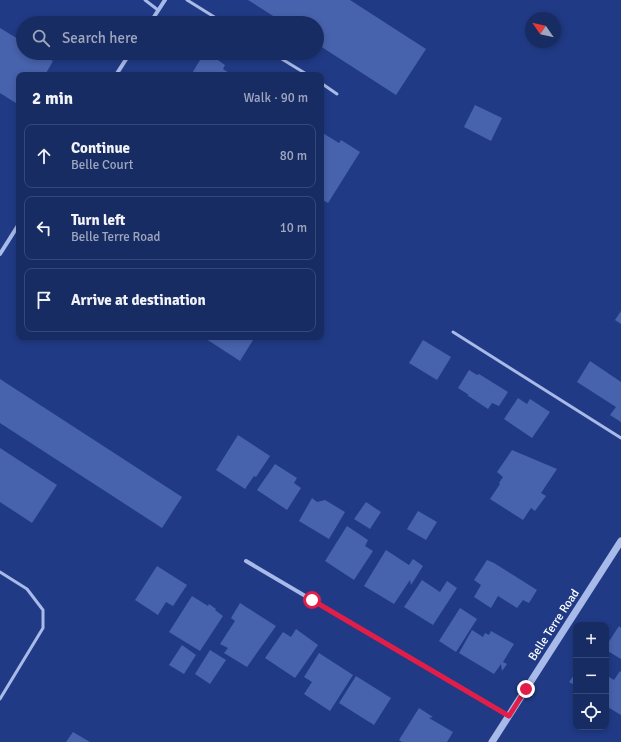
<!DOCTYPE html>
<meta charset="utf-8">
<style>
body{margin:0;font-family:Signika,sans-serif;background:#21346a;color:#f1f3f6}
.controls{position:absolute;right:12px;bottom:12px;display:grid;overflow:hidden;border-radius:8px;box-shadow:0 2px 6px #0003}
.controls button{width:36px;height:36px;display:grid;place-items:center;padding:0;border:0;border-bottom:1px solid #364878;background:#182c64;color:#f1f3f6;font:20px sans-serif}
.compass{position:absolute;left:525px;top:12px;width:36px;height:36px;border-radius:50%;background:#182c64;box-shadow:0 2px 6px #0003;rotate:304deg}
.stop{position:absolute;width:12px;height:12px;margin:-9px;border:3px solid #e11d48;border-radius:50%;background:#fff}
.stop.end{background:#e11d48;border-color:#fff;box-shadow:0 1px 4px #0008}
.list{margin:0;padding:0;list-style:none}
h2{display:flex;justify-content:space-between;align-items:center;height:52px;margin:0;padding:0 16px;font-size:17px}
h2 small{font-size:13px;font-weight:400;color:#9fa7bf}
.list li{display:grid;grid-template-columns:26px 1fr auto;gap:12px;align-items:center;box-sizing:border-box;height:64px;margin:0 8px 8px;padding:0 8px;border:1px solid #364878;border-radius:8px}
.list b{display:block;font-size:15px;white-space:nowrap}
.list p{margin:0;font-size:13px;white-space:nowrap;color:#9fa7bf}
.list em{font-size:13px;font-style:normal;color:#9fa7bf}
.icon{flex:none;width:22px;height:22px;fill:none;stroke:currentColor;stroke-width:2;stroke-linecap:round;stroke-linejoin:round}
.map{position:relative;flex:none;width:621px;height:742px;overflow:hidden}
.search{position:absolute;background:#182c64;box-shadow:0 2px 6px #0003;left:16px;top:16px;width:308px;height:44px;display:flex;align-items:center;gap:10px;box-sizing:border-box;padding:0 14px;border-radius:22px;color:#9fa7bf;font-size:15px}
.panel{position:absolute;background:#182c64;box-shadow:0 2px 6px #0003;left:16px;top:72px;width:308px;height:268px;border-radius:8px}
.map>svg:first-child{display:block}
.building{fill:#4863ad}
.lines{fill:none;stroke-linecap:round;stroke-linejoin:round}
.service{stroke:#a8bae9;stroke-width:3}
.minor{stroke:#a8bae9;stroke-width:4}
.tertiary{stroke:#a8bae9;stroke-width:7}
.route{stroke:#e11d48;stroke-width:5}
.labels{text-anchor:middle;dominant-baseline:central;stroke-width:4;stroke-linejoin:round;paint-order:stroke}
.street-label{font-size:12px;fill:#fff;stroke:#203a85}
</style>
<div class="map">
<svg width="621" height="742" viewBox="0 0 621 742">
<rect width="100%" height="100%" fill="#203a85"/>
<!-- building -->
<g class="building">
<path d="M248,0H350L426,49L396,95L317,44V23H284Z"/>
<path d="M0,28L23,42V53H40L53,61L45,75H19V105L0,93Z"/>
<path d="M208,53L225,65L223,69L232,75H191L203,55L205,57Z"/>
<path d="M475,105L502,118L491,141L464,127Z"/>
<path d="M321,132L339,143L341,140L360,152L328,203L321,199Z"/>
<path d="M621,311V324L615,320Z"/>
<path d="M203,337H255L240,361Z"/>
<path d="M423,340L451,357L437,380L409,363Z"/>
<path d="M590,361L621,382V422L610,415L616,407L577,382Z"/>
<path d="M469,370L477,375L479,374L508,392L499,406L492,403L488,409L467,395H469L458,388Z"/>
<path d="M0,379L182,497L162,528L0,423Z"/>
<path d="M518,398L527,404L530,399L550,412L532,438L504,419Z"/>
<path d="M238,435L270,456L256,477L254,476L245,489L216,470Z"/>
<path d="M0,448L57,485L32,523L0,502Z"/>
<path d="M512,450L557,469L541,493L546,496L535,511L531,508L523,520L490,499L500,484L499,483L503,477L497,472Z"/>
<path d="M275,464L297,478L294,483L301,488L287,510L257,490Z"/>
<path d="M312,498L317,502L325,500L345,512L329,539L299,521Z"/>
<path d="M366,502L381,512L370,529L354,519Z"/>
<path d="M418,511L437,522L426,540L407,529Z"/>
<path d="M347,526L368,540L365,546L373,551L354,580L325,561Z"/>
<path d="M386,550L409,565L413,559L423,566L411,585L410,580L394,604L364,586Z"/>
<path d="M487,560L494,563L537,590L529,603L523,600L517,608L498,596L491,608L474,597L481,585L474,580Z"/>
<path d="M157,566L187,585L173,606L166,602L158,615L135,600Z"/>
<path d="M422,580L440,592L447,581L457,588L433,625L404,607Z"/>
<path d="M192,596L208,606L209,604L216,609L215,610L223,616L200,651L169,632Z"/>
<path d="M240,603L276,626L247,667L224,653L228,648L220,644L235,621L231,618Z"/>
<path d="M460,608L477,619L456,652L439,641Z"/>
<path d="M619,626L621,628V659L606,650V646Z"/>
<path d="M296,629L318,645L295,678L265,658L283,632L291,637Z"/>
<path d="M472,630L483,637L485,633L489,635L491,631L514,644L503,662L507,664L502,671L501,664L494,674L459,653Z"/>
<path d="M182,645L196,655L184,674L169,665Z"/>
<path d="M210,650L226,660L210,684L195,674Z"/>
<path d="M319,653L353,675L330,711L304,694L312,682L304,677Z"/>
<path d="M620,671L621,672V715L606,706V675L614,680Z"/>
<path d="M576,672V686L569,682Z"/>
<path d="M356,676L391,698L374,725L339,703Z"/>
<path d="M419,708L433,717L429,718L453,732L447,742H402L399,740Z"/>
<path d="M73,732L90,742H66Z"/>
</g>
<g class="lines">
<!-- service -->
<g class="service">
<path d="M145,0L158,10"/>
<path d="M187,0L224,23"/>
<path d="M272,53L308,75"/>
<path d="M321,83L337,94"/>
<path d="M453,332L621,438"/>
<path d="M0,572L27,589L43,610V628L0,699"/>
</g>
<!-- minor -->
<g class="minor">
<path d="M150,23L165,0"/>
<path d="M116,75L130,53"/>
<path d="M0,254L19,224"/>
<path d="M246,561L509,716"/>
</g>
<!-- tertiary -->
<path class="tertiary" d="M492,742L621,541"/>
</g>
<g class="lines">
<!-- route -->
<path class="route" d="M312,600L509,716L526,689"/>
</g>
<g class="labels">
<!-- street labels -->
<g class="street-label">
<text transform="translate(554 625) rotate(-57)">Belle Terre Road</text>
</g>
</g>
</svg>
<div class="controls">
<button>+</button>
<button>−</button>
<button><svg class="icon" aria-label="locate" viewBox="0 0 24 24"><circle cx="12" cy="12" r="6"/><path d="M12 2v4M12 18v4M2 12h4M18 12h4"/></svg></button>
</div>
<svg class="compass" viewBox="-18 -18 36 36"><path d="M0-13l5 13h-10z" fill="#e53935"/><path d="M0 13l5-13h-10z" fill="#9fa7bf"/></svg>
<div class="stop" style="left:312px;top:600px"></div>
<div class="stop end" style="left:526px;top:689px"></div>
<div class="search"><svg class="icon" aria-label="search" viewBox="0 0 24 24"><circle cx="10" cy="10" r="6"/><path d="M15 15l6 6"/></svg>Search here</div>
<section class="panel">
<h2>2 min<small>Walk · 90 m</small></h2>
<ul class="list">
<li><svg class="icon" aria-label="ahead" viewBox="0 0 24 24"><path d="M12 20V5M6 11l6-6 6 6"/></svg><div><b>Continue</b><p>Belle Court</p></div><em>80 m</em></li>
<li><svg class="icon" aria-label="left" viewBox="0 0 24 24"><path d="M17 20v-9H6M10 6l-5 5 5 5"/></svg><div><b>Turn left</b><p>Belle Terre Road</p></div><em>10 m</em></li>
<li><svg class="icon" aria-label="arrive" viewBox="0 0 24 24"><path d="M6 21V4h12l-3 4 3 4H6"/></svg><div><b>Arrive at destination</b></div></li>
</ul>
</section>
</div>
